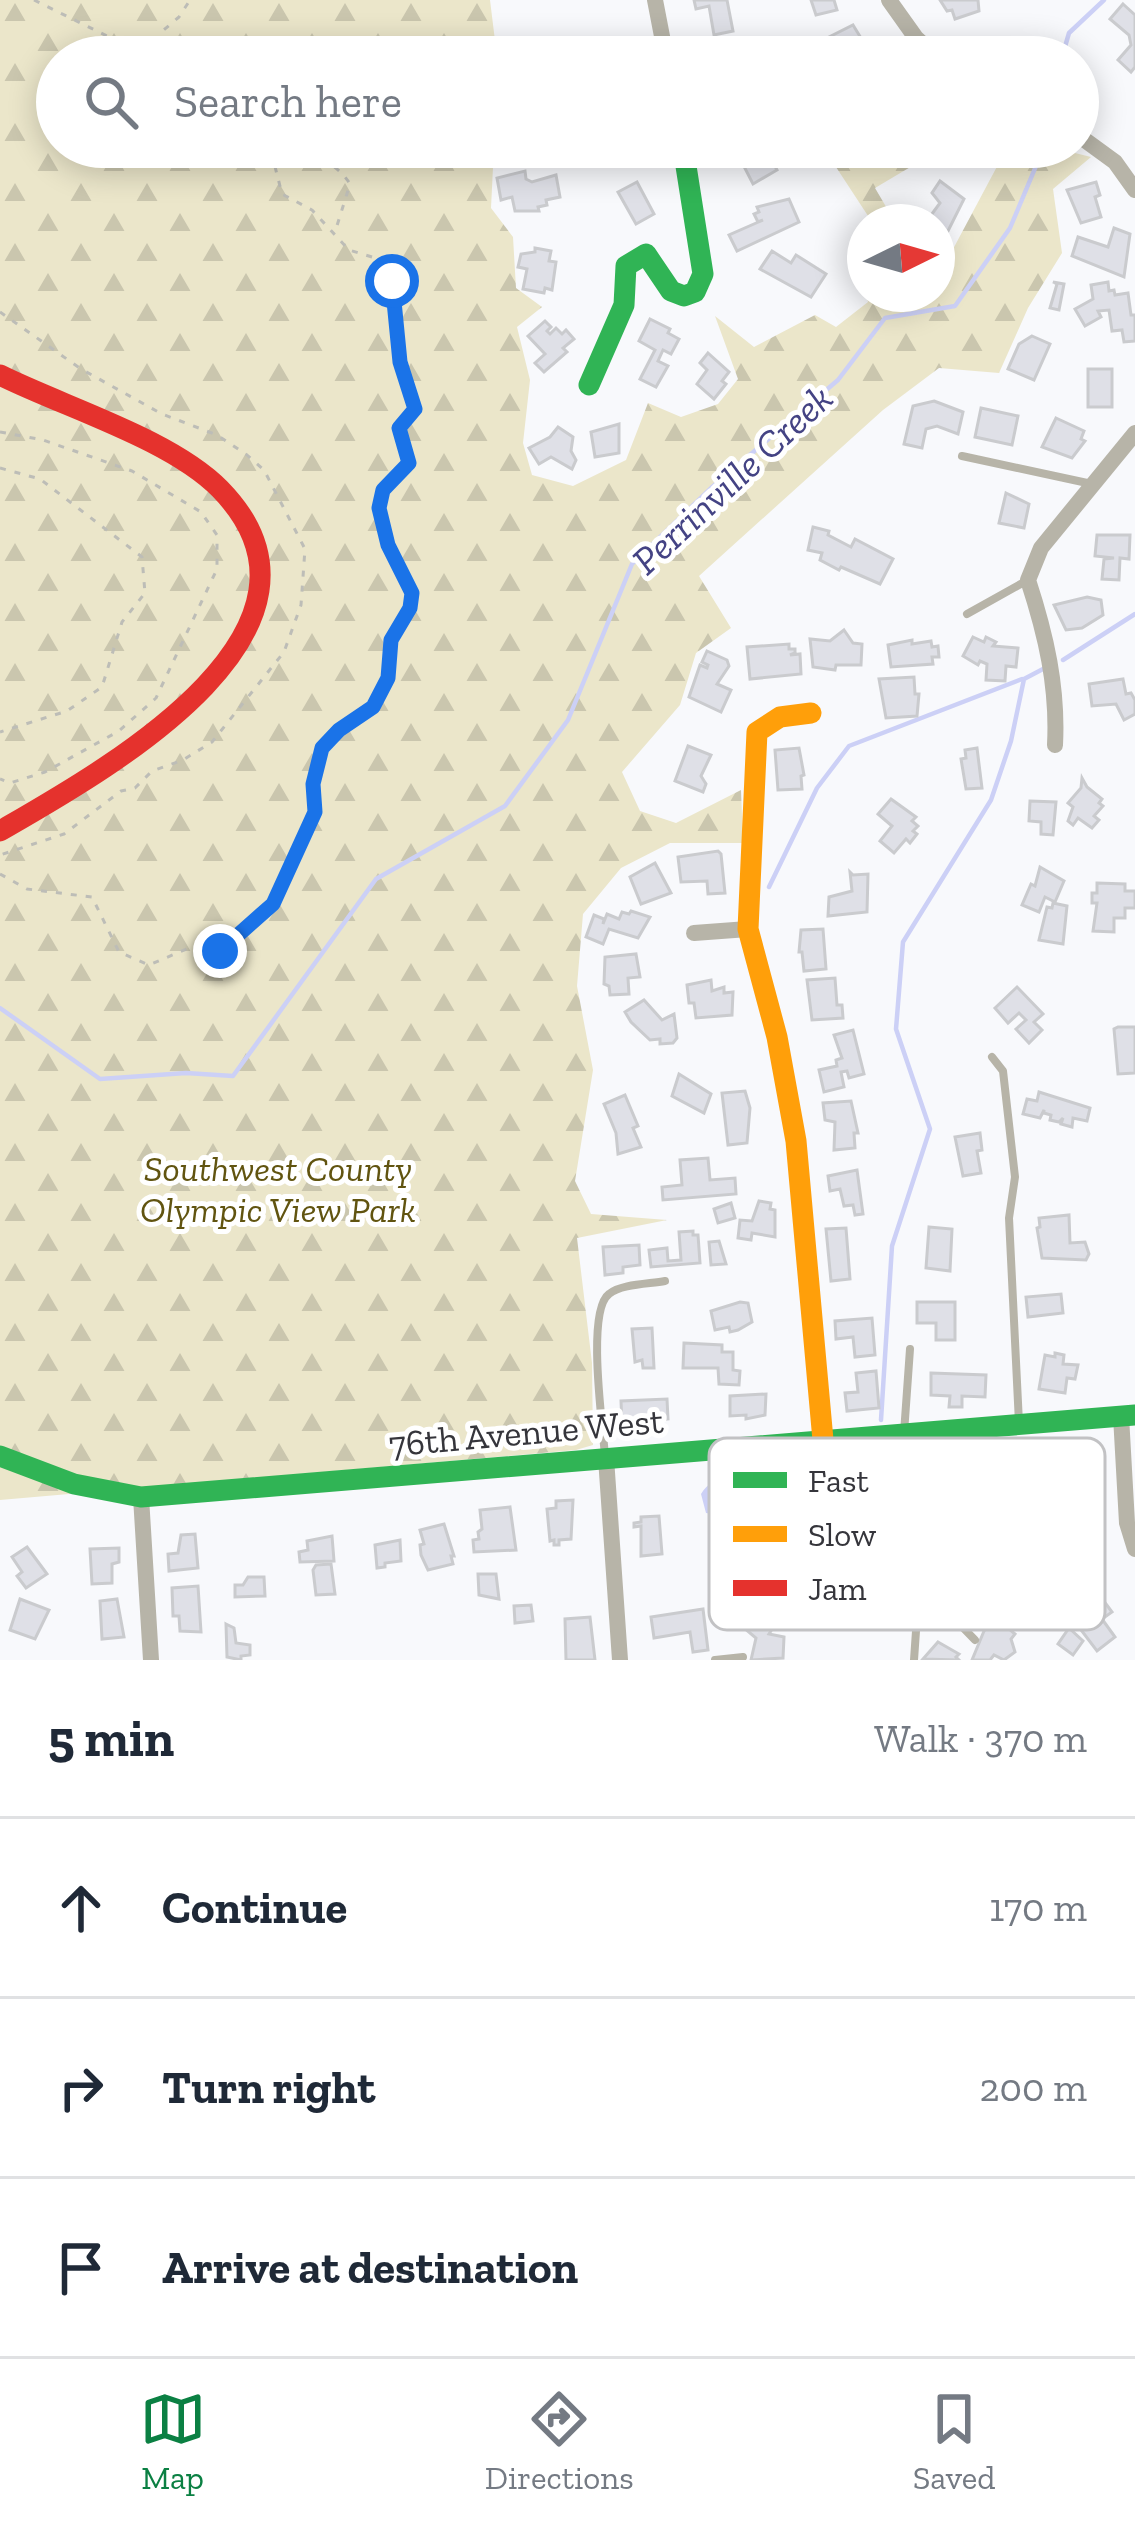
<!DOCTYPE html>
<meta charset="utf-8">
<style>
body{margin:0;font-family:"Zilla Slab",serif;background:#f6f6f7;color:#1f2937}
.compass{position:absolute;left:847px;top:204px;width:108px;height:108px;border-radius:50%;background:#fff;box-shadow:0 6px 30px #0003;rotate:85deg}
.stop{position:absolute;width:36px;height:36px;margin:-27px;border:9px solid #1a73e8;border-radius:50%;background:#fff}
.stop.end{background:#1a73e8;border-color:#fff;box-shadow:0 3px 12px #0008}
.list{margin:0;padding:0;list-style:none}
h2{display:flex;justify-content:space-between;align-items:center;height:156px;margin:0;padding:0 48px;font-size:51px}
h2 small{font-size:39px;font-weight:400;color:#747a83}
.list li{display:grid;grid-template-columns:78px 1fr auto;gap:36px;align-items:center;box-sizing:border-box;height:180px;padding:0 48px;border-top:3px solid #e0e1e3}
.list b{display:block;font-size:45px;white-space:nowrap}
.list em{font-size:39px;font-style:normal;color:#747a83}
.icon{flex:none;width:66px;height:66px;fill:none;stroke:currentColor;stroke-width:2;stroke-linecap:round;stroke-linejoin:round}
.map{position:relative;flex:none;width:1135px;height:1660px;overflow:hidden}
.search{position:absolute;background:#fff;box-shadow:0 6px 30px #0003;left:36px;right:36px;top:36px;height:132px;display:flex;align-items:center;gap:30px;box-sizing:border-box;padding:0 42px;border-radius:66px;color:#747a83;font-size:45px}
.sheet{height:696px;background:#fff}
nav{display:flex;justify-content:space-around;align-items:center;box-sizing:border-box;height:168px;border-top:3px solid #e0e1e3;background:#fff;font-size:33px;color:#747a83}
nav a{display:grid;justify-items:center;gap:6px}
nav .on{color:#0b8043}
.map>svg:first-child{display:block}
.forest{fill:url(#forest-firs)}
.water{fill:url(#water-ripples)}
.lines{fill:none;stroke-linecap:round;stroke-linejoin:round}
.stream{stroke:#ccd0f6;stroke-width:4.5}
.building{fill:#dfe0e7;stroke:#cacbce;stroke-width:3}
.path{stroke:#bdbdb7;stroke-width:3;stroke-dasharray:6 9;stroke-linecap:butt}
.lane{stroke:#b7b4a8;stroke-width:8}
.street{stroke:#b7b4a8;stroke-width:16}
.fast{stroke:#30b455;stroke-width:21}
.slow{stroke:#ff9f0a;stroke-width:21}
.jam{stroke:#e5322d;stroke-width:21}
.route{stroke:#1a73e8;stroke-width:15}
.labels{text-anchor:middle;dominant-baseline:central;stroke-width:10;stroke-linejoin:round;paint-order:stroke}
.park-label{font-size:36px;font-style:italic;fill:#615410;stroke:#fff}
.street-label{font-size:36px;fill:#35353b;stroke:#fff}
.water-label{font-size:39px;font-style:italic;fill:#444384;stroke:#fff}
.key{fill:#fff;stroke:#c2c2c4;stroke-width:3}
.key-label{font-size:33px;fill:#35353b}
</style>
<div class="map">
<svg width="1135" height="1660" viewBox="0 0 1135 1660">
<defs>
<pattern id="forest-firs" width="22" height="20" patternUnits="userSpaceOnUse" patternTransform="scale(3)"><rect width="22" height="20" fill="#ebe6ca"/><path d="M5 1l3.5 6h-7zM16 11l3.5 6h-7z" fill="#cac6ae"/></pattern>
<pattern id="water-ripples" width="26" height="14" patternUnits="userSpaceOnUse" patternTransform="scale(3)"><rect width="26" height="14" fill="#ccd0f6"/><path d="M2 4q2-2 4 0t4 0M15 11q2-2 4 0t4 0" fill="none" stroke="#b0b3d4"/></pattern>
</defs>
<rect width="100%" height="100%" fill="#f8f9fc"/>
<!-- forest -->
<g class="forest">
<path d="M0,0H490L497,57H57V147H494L491,208L513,237L516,288L542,307L517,327L530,380L523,443L532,475L573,486L626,460L648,403L681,417L718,404L738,379L715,316L754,347L815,315L836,327L868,302L866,294H937V254L952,251L1001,159L1027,166L1051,147L1091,157L1053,189L1062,253L1028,308L999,373L939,368L883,410L699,576L731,628L696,653L680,705L622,772L640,811L676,823L741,790L743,843H670L621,868L583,914L577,986L593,1070L575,1181L591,1214L667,1220L577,1238L592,1363L593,1445L576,1450L0,1500Z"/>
<path d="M878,147H932L934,153L875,188L895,222H872L836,167Z"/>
</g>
<!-- water -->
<path class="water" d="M781,1472L790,1484L788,1499H762L757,1522L706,1513L701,1494C717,1468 754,1474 781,1472Z"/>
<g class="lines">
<!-- stream -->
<g class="stream">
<path d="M1062,57L1069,33L1104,0"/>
<path d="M1063,660L1135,614"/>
<path d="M769,887L817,788L849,746L1022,679"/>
<path d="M0,1008L100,1079L186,1073L233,1076L376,879L505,806L568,720L632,564L711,488L838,380L885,318L955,306L1010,228L1044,147"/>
<path d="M881,1420L892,1246L930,1129L896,1029L903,942L991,800L1011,741L1024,679L1043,669"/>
<path d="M790,1482L817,1464L878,1459"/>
</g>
</g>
<!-- building -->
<g class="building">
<path d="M694,0H727L733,31L714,35L709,6L696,9Z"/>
<path d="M811,0H834L837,10L816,15Z"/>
<path d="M940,0H978L979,11L955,19L952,10L947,11Z"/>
<path d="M1123,4L1135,15V67L1131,72L1118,60L1131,45L1129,35L1110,19Z"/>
<path d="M853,25L872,56L849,57L845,50L833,57H823L815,44Z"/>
<path d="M585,44L593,57H567L566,47Z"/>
<path d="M734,147H765L777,170L753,184Z"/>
<path d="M525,171L526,179L532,182L556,175L560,197L546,200L547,205L538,207L539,211H515L512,197L501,200L497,178Z"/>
<path d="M940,181L964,199L939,249L937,222H926L940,203L932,193Z"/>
<path d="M637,182L654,214L636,224L618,192Z"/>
<path d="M1096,182L1100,195L1095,197L1101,217L1081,223L1067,190Z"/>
<path d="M789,199L799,222L737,251L729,235L763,220L758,222L754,214L759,212L757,207Z"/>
<path d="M1114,228L1130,234L1124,277L1072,256L1078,237L1108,247Z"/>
<path d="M535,248L551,251L549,261L556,262L552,290L545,288L544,293L523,289L527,269L518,267L521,254L535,252Z"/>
<path d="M772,251L791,263L796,255L826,274L811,297L760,269Z"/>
<path d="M1053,282L1064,284L1059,310L1050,308L1057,284Z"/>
<path d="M1108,282L1109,291L1114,290L1115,295L1128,293L1131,315H1135V341L1124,342L1122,330L1112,331L1109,310L1098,311L1101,317L1085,326L1075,309L1093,299L1091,285Z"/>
<path d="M650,319L670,329L668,333L679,339L671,354L663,350L658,361L668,366L656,387L640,379L655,350L639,341Z"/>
<path d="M545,321L551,327L547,331L550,334L556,328L562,334L566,330L574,339L563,348L567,352L544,372L535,363L545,354L528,336Z"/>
<path d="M1032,336L1050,344L1034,380L1008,369L1019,344Z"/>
<path d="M708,353L729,372L722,381L726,384L714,399L697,384L707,370L700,363Z"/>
<rect x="1088" y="369" width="24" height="38"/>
<path d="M934,401L963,412L958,434L937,426L926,429L922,448L904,444L913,406Z"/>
<path d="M981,408L1018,416L1012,445L975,437Z"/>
<path d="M1056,418L1084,431L1081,439L1085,441L1072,458L1042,447Z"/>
<path d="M619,424V453L595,457L591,432Z"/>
<path d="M558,427L573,437L571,451L576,460L572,469L551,457L539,464L529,448L550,437Z"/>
<path d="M1006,493L1029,504L1024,528L999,523Z"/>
<path d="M813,527L829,531L828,535L851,547L855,539L893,559L880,584L841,567L839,570L820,560L822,553L808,550Z"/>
<path d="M1097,535H1130L1129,559L1120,558L1119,580L1102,579L1104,559L1114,558L1095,556Z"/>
<path d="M1087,597L1101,600L1103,615L1082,628L1066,630L1054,605Z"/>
<path d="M844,630L853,643L862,644L861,665H836L835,670L813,667L810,639L830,641Z"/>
<path d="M973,637L984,642L986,637L996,642L993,646L1018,648L1016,667L1006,666L1005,681L986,680L987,664L980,661L978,665L963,656Z"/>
<path d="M912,640V644L931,641L932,647L938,646L939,657H932L933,664L891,667L888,645Z"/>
<path d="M789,644V649H795V653L790,655L800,654L801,674L750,679L747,647Z"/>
<path d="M707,651L727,660L729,666L717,684L731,690L721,712L689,697L700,665L707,668L708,665L702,662Z"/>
<path d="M914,677L915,694H919L917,716L886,718L879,679Z"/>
<path d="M1123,679L1126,694L1131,693L1135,700V714L1124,720L1116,704L1092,706L1089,684Z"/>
<path d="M688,746L711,755L701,776L706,784L703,792L675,781Z"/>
<path d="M799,748L804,775L801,776L802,789L778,790L775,750Z"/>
<path d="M977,748L982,788L966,789L961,759L966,758L965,750Z"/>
<path d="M1082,778L1087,787L1102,799L1099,803L1103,806L1094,816L1099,820L1092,828L1078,818L1073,825L1068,821L1073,807L1068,803L1081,788Z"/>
<path d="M891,799L916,817L912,821L918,826L913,831L917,834L910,843L906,839L894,853L880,841L892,826L878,814Z"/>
<path d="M1030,801L1056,802L1053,835L1041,834V822L1029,821Z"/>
<path d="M718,851L721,854L725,893L708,894L707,881L681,882L678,857Z"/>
<path d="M655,863L671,893L641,904L630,877Z"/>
<path d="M1040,867L1064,881L1055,902L1045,897L1039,912L1022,905L1031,884L1035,886Z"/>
<path d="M850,872L853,875L868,874L867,912L828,916L829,897L852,891Z"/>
<path d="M1097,883L1125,884V891H1135V908H1125V918H1114V932L1093,931L1097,903H1092V893H1097Z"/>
<path d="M1053,903L1067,906L1063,944L1039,940L1047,907L1052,908Z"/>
<path d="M631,911L650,917L638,938L609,929L603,944L586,937L594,915L604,919L603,924L607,914L619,919L622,912L629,914Z"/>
<path d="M823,929L826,969L804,971L802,952H799L801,930Z"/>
<path d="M636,954L640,977L628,978L629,994L610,995L609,986L604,984L605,957Z"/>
<path d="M835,978L837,1005H842L843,1018L812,1020L807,980Z"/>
<path d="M711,980L712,991L724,987V993L733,992L732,1015L696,1018L694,1003H689L687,985Z"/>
<path d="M1017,987L1043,1014L1034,1022L1042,1030L1029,1043L1016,1029L1026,1020L1019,1013L1008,1023L995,1008Z"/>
<path d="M644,1000L662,1020L674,1014L677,1038L673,1043L660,1044V1039L650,1040L631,1022L625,1012Z"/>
<path d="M1118,1027H1135V1073L1118,1074L1114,1029Z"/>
<path d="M853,1030L864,1074L849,1078L847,1071L841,1072L844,1087L824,1092L819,1070L837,1066L836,1060L842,1058L834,1035Z"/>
<path d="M679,1074L711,1094L704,1113L672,1096Z"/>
<path d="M745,1091L750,1108L747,1143L728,1145L722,1093Z"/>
<path d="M1039,1092L1090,1108L1087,1121L1073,1118L1072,1127L1061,1124L1063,1118L1059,1122L1050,1120L1051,1115L1044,1113V1110L1040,1118L1023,1114L1027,1099L1037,1101Z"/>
<path d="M625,1095L638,1126L633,1128L641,1147L618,1154L616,1133L604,1104Z"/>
<path d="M851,1101L858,1133H854L855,1148L834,1150L835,1122L825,1120L823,1103Z"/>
<path d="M980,1133L982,1150L977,1151L981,1173L963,1176L955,1137Z"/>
<path d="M708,1158L710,1180L735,1178L736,1194L663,1200L662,1187L682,1185L680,1160Z"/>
<path d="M857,1170L863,1214L855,1215L853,1205L844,1206L840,1189L830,1191L828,1176Z"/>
<path d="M759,1201L771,1203L770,1209L775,1210V1237L752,1233L751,1240L738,1238L740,1220L752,1221Z"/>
<path d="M731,1203L735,1218L718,1223L714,1209Z"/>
<path d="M1069,1215L1070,1243L1085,1242L1089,1254L1086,1260L1042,1258L1037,1228L1040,1227L1039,1218Z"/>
<path d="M929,1227L952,1229L950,1271L926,1268Z"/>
<path d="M846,1228L850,1279L831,1281L826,1229Z"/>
<path d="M693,1231V1235H698L700,1263L651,1267L649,1250L667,1248L668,1261L681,1260L679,1232Z"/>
<path d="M719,1241L726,1264L711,1265L709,1242Z"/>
<path d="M639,1245L640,1265L623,1267V1273L605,1275L603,1247Z"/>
<path d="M1061,1294L1063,1313L1028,1317L1026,1297Z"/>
<path d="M740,1302L748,1303L752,1322L738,1330L730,1332L729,1327L715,1330L711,1311Z"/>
<path d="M917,1302H955V1340H936V1323H917Z"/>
<path d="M872,1318L875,1355L855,1357L853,1337L836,1339L835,1321Z"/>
<path d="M652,1328L654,1368H643L642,1360L635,1362L632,1329Z"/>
<path d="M684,1343L722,1345V1352H733V1370L740,1371L739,1385L719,1384L718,1368H683Z"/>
<path d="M1055,1353L1064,1355L1063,1364L1078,1365L1075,1379L1067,1378L1065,1393L1039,1389L1045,1355L1055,1357Z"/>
<path d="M876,1371L879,1408L847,1411L845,1393L858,1392L856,1373Z"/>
<path d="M931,1373L986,1375L985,1397L962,1396V1407H949L950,1396L931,1395Z"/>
<path d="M766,1394L765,1415L746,1419V1415L730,1416V1396Z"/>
<path d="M667,1399L668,1419L622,1425L621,1401Z"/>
<path d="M573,1500L571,1539L559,1540V1545H554V1540L550,1541L547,1509L556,1508V1501Z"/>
<path d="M510,1507L516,1550L474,1552L473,1540L479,1539L478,1532L482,1529L480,1510Z"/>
<path d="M659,1516L662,1554L641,1556V1526L634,1527V1523L641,1522V1517Z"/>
<path d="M444,1524L454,1556H451L453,1564L428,1570L421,1555L420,1545L424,1544L420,1530Z"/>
<path d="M195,1534L198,1568L169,1571L168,1554L178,1553L181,1535Z"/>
<path d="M332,1536L334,1561L300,1562L299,1552L308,1550L307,1541Z"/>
<path d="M400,1540L401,1561L385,1563V1567L377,1568L375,1545Z"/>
<path d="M27,1547L47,1574L26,1588L17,1576L22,1572L12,1557Z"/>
<path d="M119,1548V1562L112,1564V1583L92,1584L90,1549Z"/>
<path d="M331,1564L335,1594L316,1595L313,1570L316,1565Z"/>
<path d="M478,1574H496L499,1599L479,1595Z"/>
<path d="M248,1577H264L265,1596L235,1597V1585H243Z"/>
<path d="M198,1586L201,1632L180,1631L179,1616H173L172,1588Z"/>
<path d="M20,1599L49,1610L35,1639L10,1630Z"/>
<path d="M117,1599L124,1637L102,1639L100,1601Z"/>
<path d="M1103,1600L1112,1612L1102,1619L1115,1637L1097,1651L1075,1622Z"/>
<path d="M531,1605L533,1621L515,1623L514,1606Z"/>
<path d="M703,1609L708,1650L693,1652L690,1632L654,1638L651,1617Z"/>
<path d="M753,1609L774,1626L769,1634L784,1637L783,1658L751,1660L756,1638L737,1622Z"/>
<path d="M1001,1613L1013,1623L1009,1629L1015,1634L1011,1639L1015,1652L1004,1660L994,1655L990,1660H972L984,1631Z"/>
<path d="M590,1617L595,1660H566L565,1619Z"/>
<path d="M226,1624L234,1628L236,1643L250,1645V1655L241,1656V1660L227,1657Z"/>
<path d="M1069,1628L1083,1641L1073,1655L1058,1644Z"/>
<path d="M938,1642L959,1654L956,1657L959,1660L923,1659Z"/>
</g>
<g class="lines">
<!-- path -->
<g class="path">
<path d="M34,0L113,39L138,57"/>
<path d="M155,57L159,34L179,17L190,0"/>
<path d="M277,153C307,154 334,158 350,184L335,232"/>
<path d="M0,312L81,369L162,414L217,435L247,455L264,470L305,549L301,605L284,652L212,742L183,760L152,771L135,788L121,791L64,834L0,855"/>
<path d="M0,432L43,440L132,471L201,512L217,535V569L156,698L119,731L45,772L10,783L0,779"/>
<path d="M0,468L40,479L142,557L145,593L122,622L102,687L67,711L0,732"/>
<path d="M0,874L27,889L92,897L119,952L149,965L189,948L220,951L273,904L315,812L313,784L322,748L339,730L373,707L388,678L391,640L410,607L412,593L388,545L379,508L383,491L409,463L399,428L415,409L400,361L392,281L385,261L349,250L312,210L282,194L270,147"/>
</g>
<!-- lane -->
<g class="lane">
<path d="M962,456L1092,484"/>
<path d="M967,614L1026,581"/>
<path d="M992,1057L1003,1071L1015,1177L1009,1218L1019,1423"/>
<path d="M910,1349L904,1433L918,1602L914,1660"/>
<path d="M832,1441L839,1576L847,1617"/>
<path d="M605,1456C603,1427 586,1311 609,1294C621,1284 649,1284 665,1281"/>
<path d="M918,1602L943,1607L975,1640"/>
<path d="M715,1660L743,1657"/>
</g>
<!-- street -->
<g class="street">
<path d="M655,0L666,57"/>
<path d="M889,0L916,38L937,57"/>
<path d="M1078,135L1115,162L1135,190"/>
<path d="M1055,745C1058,687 1046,635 1028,580L1041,548L1135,433"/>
<path d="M694,933L748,929"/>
<path d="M1121,1416L1127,1523L1135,1549"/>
<path d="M606,1458L620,1660"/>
<path d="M141,1497L151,1660"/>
</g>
<!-- fast -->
<g class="fast">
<path d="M589,385L624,305L626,266L646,254L671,291L684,296L695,292L703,274L683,147"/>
<path d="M0,1456L74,1484L141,1497L1135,1415"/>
</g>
<!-- slow -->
<path class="slow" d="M811,713L780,717L757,732L748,929L777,1037L796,1141L823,1440"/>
<!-- jam -->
<path class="jam" d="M0,375C64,407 171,439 220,489C358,630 104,771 0,831"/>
</g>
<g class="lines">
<!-- route -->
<path class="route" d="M220,951L273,904L315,812L313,784L322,748L339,730L373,707L388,678L391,640L410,608L412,593L388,545L379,508L383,490L409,463L399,428L415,409L400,362L392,281"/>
</g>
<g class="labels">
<!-- park labels -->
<g class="park-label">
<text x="278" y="1168">Southwest County<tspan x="278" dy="41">Olympic View Park</tspan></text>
</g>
<!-- street labels -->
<g class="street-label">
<text transform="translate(526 1432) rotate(-5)">76th Avenue West</text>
</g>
<!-- water labels -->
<g class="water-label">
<text transform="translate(732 479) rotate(-43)">Perrinville Creek</text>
</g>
</g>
<!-- legend -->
<rect x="709" y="1438" width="396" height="192" rx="18" class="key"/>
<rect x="733" y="1472" width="54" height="16" fill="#30b455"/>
<rect x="733" y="1526" width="54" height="16" fill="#ff9f0a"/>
<rect x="733" y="1580" width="54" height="16" fill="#e5322d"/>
<g class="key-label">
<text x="808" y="1492">Fast</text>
<text x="808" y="1546">Slow</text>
<text x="808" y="1600">Jam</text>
</g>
</svg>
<svg class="compass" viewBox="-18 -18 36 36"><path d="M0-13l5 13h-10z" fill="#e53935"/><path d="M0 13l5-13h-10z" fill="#747a83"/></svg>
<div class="stop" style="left:392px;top:281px"></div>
<div class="stop end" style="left:220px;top:951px"></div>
<div class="search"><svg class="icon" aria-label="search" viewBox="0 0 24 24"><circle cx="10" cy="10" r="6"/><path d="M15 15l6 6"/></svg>Search here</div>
</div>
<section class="sheet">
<h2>5 min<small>Walk · 370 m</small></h2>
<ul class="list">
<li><svg class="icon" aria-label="ahead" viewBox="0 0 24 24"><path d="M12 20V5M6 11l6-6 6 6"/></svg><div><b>Continue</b></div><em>170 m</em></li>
<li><svg class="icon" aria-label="right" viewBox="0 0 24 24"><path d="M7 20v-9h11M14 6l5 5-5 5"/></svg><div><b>Turn right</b></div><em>200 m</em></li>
<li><svg class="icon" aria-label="arrive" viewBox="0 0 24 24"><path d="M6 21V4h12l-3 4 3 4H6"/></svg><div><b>Arrive at destination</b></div></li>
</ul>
</section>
<nav>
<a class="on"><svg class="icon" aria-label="map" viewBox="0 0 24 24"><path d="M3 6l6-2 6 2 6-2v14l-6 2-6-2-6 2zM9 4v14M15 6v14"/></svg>Map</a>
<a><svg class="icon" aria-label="directions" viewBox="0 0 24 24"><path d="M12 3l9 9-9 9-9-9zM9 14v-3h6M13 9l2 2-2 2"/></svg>Directions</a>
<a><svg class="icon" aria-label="saved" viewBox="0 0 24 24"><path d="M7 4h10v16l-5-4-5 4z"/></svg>Saved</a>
</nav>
